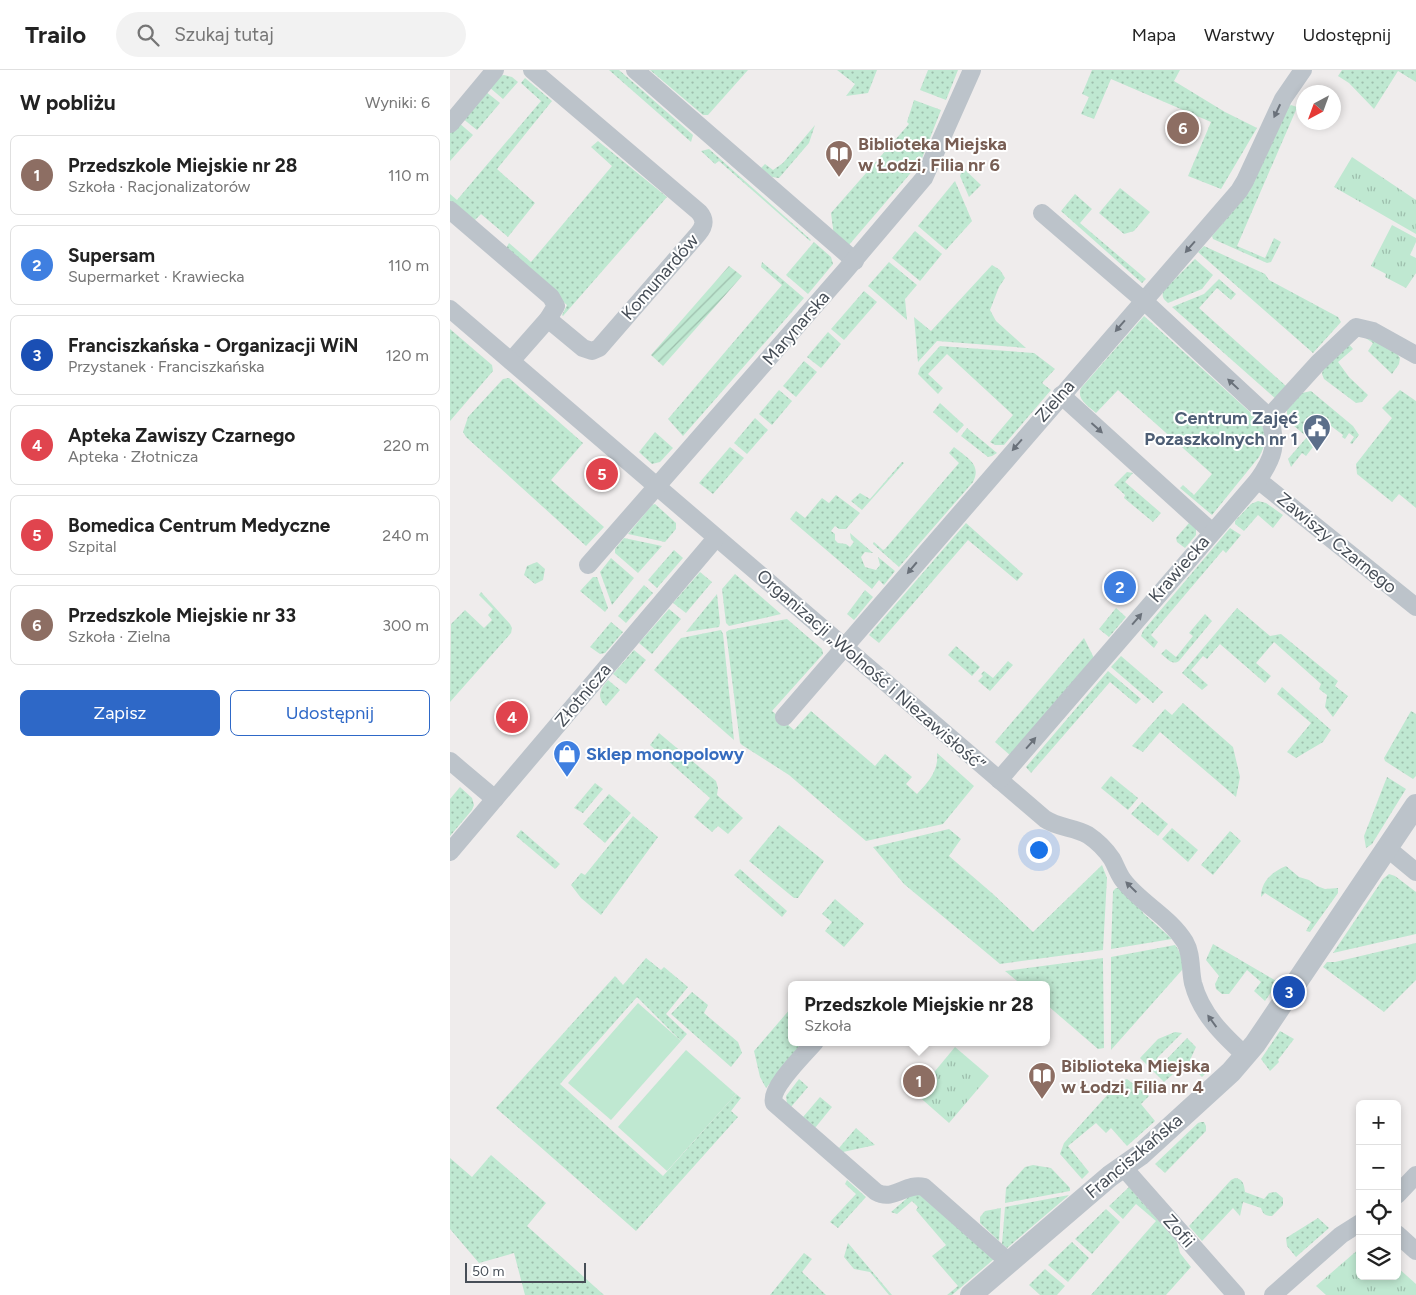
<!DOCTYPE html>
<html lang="pl">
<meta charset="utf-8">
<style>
body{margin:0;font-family:Figtree,sans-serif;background:#f2f2f2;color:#222}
.controls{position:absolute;right:15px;bottom:15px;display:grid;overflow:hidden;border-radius:8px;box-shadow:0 2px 8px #0003}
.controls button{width:45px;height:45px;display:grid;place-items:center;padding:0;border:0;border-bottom:1px solid #e0e0e0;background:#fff;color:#222;font:25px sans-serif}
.compass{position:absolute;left:846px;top:15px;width:45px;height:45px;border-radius:50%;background:#fff;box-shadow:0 2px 8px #0003;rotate:221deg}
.scale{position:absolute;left:15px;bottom:12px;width:121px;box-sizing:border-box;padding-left:5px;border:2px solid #474e57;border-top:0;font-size:14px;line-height:18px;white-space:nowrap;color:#474e57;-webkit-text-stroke:4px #fff;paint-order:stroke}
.you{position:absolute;left:588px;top:779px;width:18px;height:18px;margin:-12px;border:4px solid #fff;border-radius:50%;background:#1a73e8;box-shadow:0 0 0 8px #1a73e833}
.badge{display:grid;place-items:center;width:32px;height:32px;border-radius:50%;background:#2e68c7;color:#fff;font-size:16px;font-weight:700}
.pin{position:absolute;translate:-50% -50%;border:2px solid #fff;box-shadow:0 1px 5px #0006}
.popup{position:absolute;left:338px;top:911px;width:262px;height:65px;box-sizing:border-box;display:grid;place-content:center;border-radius:8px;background:#fff;filter:drop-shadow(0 1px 4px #0005);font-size:16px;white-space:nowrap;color:#767676}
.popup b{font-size:19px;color:#222}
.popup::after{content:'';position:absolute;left:50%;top:100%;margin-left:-10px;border:10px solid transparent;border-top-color:#fff}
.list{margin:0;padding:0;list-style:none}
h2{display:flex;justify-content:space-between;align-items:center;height:65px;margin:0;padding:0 20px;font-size:21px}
h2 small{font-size:16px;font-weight:400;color:#767676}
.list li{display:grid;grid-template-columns:32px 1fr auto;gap:15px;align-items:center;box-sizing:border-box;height:80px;margin:0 10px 10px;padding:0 10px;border:1px solid #e0e0e0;border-radius:8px}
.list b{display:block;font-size:19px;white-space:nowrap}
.list p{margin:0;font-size:16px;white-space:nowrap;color:#767676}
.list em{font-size:16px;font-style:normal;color:#767676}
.actions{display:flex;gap:10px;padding:15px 20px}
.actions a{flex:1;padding:11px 0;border:1px solid #2e68c7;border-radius:8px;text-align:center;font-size:18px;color:#2e68c7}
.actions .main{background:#2e68c7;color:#fff}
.icon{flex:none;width:28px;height:28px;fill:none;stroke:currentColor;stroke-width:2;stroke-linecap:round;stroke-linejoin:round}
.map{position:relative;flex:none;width:966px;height:1225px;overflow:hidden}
header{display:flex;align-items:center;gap:30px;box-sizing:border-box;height:70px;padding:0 25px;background:#fff;border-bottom:1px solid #e0e0e0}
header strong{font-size:24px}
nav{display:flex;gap:28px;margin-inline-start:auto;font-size:18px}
.search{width:350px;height:45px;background:#f2f2f2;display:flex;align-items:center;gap:12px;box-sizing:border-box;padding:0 18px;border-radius:28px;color:#767676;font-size:19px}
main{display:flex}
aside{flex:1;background:#fff}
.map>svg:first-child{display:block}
.grass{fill:url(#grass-dots)}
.park{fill:url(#park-tufts)}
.garden{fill:url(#garden-furrows)}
.pitch{fill:#bfe8d1}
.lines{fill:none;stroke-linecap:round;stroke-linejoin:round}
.minor{stroke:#bcc3ca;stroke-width:18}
.tertiary{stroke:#bcc3ca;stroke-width:22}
.oneway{fill:#6a717a}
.labels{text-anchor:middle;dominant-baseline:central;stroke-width:4;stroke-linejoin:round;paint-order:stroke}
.education-label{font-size:18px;font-weight:bold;fill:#785e54;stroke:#fff;text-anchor:start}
.street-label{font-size:18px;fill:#474e57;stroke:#fff}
.service-label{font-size:18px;font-weight:bold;fill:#4e5e75;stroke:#fff;text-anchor:end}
.shop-label{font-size:18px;font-weight:bold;fill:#366cbe;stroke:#fff;text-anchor:start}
</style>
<header>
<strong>Trailo</strong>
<div class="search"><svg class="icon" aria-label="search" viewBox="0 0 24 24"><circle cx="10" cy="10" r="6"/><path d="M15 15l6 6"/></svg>Szukaj tutaj</div>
<nav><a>Mapa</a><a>Warstwy</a><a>Udostępnij</a></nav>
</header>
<main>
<aside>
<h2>W pobliżu<small>Wyniki: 6</small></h2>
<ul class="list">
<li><span class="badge" style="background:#8d6e63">1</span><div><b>Przedszkole Miejskie nr 28</b><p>Szkoła · Racjonalizatorów</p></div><em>110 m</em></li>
<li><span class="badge" style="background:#3f7fe0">2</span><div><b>Supersam</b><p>Supermarket · Krawiecka</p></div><em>110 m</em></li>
<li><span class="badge" style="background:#1a4fb4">3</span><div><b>Franciszkańska - Organizacji WiN</b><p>Przystanek · Franciszkańska</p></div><em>120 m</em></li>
<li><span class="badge" style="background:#e0444e">4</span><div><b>Apteka Zawiszy Czarnego</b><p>Apteka · Złotnicza</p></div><em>220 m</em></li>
<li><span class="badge" style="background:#e0444e">5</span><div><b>Bomedica Centrum Medyczne</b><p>Szpital</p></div><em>240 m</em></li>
<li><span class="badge" style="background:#8d6e63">6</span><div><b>Przedszkole Miejskie nr 33</b><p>Szkoła · Zielna</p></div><em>300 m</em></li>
</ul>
<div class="actions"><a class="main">Zapisz</a><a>Udostępnij</a></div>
</aside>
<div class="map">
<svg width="966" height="1225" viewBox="0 0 966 1225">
<defs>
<pattern id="grass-dots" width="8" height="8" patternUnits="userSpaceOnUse" patternTransform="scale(1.25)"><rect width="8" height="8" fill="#bfe8d1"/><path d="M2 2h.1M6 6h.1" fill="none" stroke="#9dbeac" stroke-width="1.8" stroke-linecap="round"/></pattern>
<pattern id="park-tufts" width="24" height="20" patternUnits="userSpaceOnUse" patternTransform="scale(1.25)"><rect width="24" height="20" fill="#bfe8d1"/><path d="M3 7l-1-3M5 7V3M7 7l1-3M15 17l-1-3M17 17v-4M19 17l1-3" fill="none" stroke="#9dbeac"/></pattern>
<pattern id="garden-furrows" width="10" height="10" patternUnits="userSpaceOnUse" patternTransform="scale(1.25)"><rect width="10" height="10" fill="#bfe8d1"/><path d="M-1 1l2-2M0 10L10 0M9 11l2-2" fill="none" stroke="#9dbeac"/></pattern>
</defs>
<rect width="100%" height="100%" fill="#efecec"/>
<!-- grass -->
<g class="grass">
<path d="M159,0H169L243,65L241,72Z"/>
<path d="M200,0H298L258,45H253Z"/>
<path d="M387,0H427L418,23L396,26L405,14Z"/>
<path d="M478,0H508L496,30L470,20Z"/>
<path d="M642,0H730L724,11L775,42L807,58L771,119L738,106L761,52L661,9L644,49L631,44L639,27L632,24Z"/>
<path d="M892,0H966V12L948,1L924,39L899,13L888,6Z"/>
<path d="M54,5L62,7L68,12L53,29L39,17L48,6Z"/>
<path d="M75,8L102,31L47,99L85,133L58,167L31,144L21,154L0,135V124L7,130L91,31L71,13Z"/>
<path d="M35,21L50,33L27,60L12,48Z"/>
<path d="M464,30L491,40L471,91L399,175L384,166L381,143L459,54L457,52Z"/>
<path d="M841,35L853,39V43L846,40L787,176L815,188L824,168L831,172L821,192L817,193L763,169L762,166L799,122L838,37Z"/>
<path d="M8,52L23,65L0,91V63Z"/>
<path d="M365,55L359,73L329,108L322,107L311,98L315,94L323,100L333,93Z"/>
<path d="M148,71L217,127L113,246L112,245L117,235L54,182L59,173L81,192L162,96L141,77Z"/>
<path d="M259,79L361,170L360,171L269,91L265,94L251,81Z"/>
<path d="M513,98L531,115L519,127L510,106Z"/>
<path d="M505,111L522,151L496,180L468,156Z"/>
<path d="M670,118L700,142L684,161L674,164L649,143Z"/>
<path d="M625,124L642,139L630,153L696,209L692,213L611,141Z"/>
<path d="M465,161L492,184L470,211L442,188Z"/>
<path d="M364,172L381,187L383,194L358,224L336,205Z"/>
<path d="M754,176L815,204L819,210L888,247L891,252L863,283L748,182Z"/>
<path d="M745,189L763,205L752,219L718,233C713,229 712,227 713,221Z"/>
<path d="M312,192L354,228L233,366L218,349L332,215L311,197Z"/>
<path d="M439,192L467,215L455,229L457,250L418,216Z"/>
<path d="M542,195L550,200L555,208L549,217L540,240L546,251L576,278L487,271L468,292L464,247L481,261Z"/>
<path d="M769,209L786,224L781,230L767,218L749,238L836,316L826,329L722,237L754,224Z"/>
<path d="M414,221L427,232L394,270L381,259Z"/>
<path d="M694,246L801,343C816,358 820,367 809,387L762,445L730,418L733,415L744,425L762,404L668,320L646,343C638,336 626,329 631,318Z"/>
<path d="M0,259L42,295L43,301L0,351Z"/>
<path d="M378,262L391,274L371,298L357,287Z"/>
<path d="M911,265C923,265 944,278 950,288L949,294L942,304L918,281L923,273Z"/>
<path d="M897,272L903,279L888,292L899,307L918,325L912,332L906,333L874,309L872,304L873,299Z"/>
<path d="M490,276L584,283L605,299L592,313L601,320L554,375H545L540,372L563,345L497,284L478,304L493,318L488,324L468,304L470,298Z"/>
<path d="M354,291L367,302L346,327L333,316Z"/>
<path d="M59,308L133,373L101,410L154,457L136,476L16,367L13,362L18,347L53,309Z"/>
<path d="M329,320L342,331L322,355L309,344Z"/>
<path d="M950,320L966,331V438L949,424L942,432L907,404L906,394L942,348L932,338Z"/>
<path d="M861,321L903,356L909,365L902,374L900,373L904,367L899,363L895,369L892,367L893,365L877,353L867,365L870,368L856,386L852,383L841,397L838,389L857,367L837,350V340L852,323Z"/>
<path d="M490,333L514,355L507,363L483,342Z"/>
<path d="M305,348L318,360L297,384L284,373Z"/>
<path d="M517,358L547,383L542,386L538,387L511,366Z"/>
<path d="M205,362L223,378L210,392L202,394L189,382Z"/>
<path d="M280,377L294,388L263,424L249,413Z"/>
<path d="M504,377C517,388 532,394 523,412L449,497L423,474L424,472L433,480L435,479L509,393L499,383Z"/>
<path d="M452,392L454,393L412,440L401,431L410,423L420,429Z"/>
<path d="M677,402L683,403L675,412L711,443L703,452L674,428L675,425L664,415Z"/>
<path d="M386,425L410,443L396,459H389L385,456L381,461L385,464V470L388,473L396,474L400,477L404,472L401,469L400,463L423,483L415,482L411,487L415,497L426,500L430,495L428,487L445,501L434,515L429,510L422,519L340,449L346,441L355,448L372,428L379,433Z"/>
<path d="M808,431L816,433L833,445L823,458L808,445L794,461L785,454V451L801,434Z"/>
<path d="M205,434L226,453V459L215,472L178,464L202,435Z"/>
<path d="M516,453L573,504L567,511L518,470L429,573L419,565Z"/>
<path d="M739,453L746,459V465L735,478L727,472L726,468Z"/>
<path d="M780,458L791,465L776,483L773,480L701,565L708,572L704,578L691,566L693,561Z"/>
<path d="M174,468L212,476L188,503L165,483V479Z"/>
<path d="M224,480L233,488L207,518L198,510Z"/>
<path d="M161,488L184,508L162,535L150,502Z"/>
<path d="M87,492L95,499L93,510L85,514L74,505L77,496Z"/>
<path d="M250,502L262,512L236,543L223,533Z"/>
<path d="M285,504L331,544L279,556L276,553L272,519Z"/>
<path d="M143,507H147L158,538L155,542L130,521Z"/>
<path d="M194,515L203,523L176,553L168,546Z"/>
<path d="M415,520L423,527L404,550L397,544Z"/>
<path d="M31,522L60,554L62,558L61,563L0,632L1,554L15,540L34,558L42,550L38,545L43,539L29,525Z"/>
<path d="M267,524L270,553L269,557L236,562Z"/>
<path d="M666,538L676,547L659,567L649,559Z"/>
<path d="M787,538L820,566L831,564L888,611L885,616L898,626L883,647L875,637L877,625L869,619L871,614L824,572L806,593L821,606L815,613L770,574L757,589L753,586L741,600L758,615L752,620L732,603Z"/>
<path d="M219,539L231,549L202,584L189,573Z"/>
<path d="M755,544L762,551L729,591C722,596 717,588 711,584L716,579L726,587L743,566L739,563Z"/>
<path d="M337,549L372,579L373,584L322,641L344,660L361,641L425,696L435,684L462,707L456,714L467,724C478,712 489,701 487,683L524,716L493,754L416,771L339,705L292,675L290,673L276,562L279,560Z"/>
<path d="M161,552L173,562L155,583L150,584L140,577Z"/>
<path d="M271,560L273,564L284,670L204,600L231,568Z"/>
<path d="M634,568L644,588L561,686L545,672Z"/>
<path d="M506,576L530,597L522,606L498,585Z"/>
<path d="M184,580L196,590L176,614L163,604Z"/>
<path d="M671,586L713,622L703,633L661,597Z"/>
<path d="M558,591L563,595L540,621L528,611L533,606L531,604L534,601L543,608Z"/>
<path d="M658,601L691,629L686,634L660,612L581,703L576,697Z"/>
<path d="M158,610L170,620L156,636C146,627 150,619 158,610Z"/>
<path d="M832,617L881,660L873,672L846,688L837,682L861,653L827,624Z"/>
<path d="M733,633L783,677L790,707L786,727L710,662L693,682L682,676L715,639L722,645Z"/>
<path d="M961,641L966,644V706L963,709L935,691L934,688Z"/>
<path d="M209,663L266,711L268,718L267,725L293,748L278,764L268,756L262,762L244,747L260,728L200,675Z"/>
<path d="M661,706L688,728L678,740L651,718Z"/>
<path d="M937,707L956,719L922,774L916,778L914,766Z"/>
<path d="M145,713L153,719L133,743L124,738Z"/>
<path d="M10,717L22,728L24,735L22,740L0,766V729Z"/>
<path d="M159,724L181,743L155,773L133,754Z"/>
<path d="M692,732L718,754L708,766L681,744Z"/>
<path d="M183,746L208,767L151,845L131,828L121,815L131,803L135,805Z"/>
<path d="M329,755L374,791L348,828H344L299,791Z"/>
<path d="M722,758L748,780L738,792L712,769Z"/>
<path d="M499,759L511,769L499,786L543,824L583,862L652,795L657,808L653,880L550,894L454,814L423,777Z"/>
<path d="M71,760L110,794L105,799L66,766Z"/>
<path d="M780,761L791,771L763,805L751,795Z"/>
<path d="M836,796L849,807L859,810L867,816L875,819L888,818V823L860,862L856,861L861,852L815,823L811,827C811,811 822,802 836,796Z"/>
<path d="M290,799L337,841L332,847L284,805Z"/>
<path d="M939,804L945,806L966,822V864L883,883L933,809Z"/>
<path d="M666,818H670L690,837L693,843L722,869L661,879L663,821Z"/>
<path d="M385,829L414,854L394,877L375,861L382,852L372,844Z"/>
<path d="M966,873V910L934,942L873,897L877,892H885Z"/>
<path d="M763,874L828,912L815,931L804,921L811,912L797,900L779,924H772L766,919L765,914L769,906L756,890Z"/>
<path d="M725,875C731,882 733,891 732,900L661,980V887Z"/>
<path d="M196,888L211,900L214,897L238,917L216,944L237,964L231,971L187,927L110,1014L213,1106L286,1024L291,1028L281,1041L288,1047L186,1161L46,1038L165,906L173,915Z"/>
<path d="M653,888L654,978L648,979L597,935L596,915H572L555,901Z"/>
<path d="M242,922L258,935L254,943L288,972L292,983L281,997L221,944Z"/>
<path d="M341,938L342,972H355L316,1018L310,1007L304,981Z"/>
<path d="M830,961L844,969L828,990L829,992L820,1001L811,989Z"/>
<path d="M725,962L732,963L707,988L713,993L737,968L746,977L741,988L755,1004L752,1007L737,992L714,1012L690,988L708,969Z"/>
<path d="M349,1009L358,1017L341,1037L337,1034L336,1026Z"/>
<path d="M677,1009L699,1026L691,1034L705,1051L677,1076L661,1058L656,1063L646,1053L618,1076L639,1102L632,1109L610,1084L614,1073L669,1012Z"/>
<path d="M370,1027L382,1037L365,1058L353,1047Z"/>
<path d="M751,1052H754L756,1056V1061L715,1103L705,1094L748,1053Z"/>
<path d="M406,1058L425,1075L393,1082L389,1078Z"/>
<path d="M41,1085L96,1133L77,1156L154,1225H75L64,1183L29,1193L0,1159V1088L22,1107Z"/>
<path d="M583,1095L601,1098L620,1118V1121L555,1133L556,1118L575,1097Z"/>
<path d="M785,1108C793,1109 794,1114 795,1122L814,1129L819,1123L826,1122L833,1128V1135L822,1146C815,1146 813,1144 811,1138L793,1132L790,1146L783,1138L752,1171L739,1156L781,1110Z"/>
<path d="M397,1110L416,1127L388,1158L380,1152L406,1124L395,1114Z"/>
<path d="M679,1117L727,1172L730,1183L741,1197L716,1225H641L706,1151L686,1134L673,1149L659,1136Z"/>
<path d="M468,1122L544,1189L502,1225H497L508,1216L482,1186L496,1175L466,1140L468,1137L462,1131L447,1144L441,1142L463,1123Z"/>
<path d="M619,1125L557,1178L552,1174L555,1137Z"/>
<path d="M551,1138L549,1171L530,1153V1147L535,1141Z"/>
<path d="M656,1139L670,1152L642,1184L625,1169Z"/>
<path d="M868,1148L879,1158L846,1187L837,1176L836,1168Z"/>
<path d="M622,1172L639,1188L618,1212L598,1195Z"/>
<path d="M398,1173L442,1225H439L420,1202L404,1199L394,1187Z"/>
<path d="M354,1183L362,1189L352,1202L376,1225H320Z"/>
<path d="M595,1199L615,1216L607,1225H590L579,1215Z"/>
</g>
<!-- park -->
<g class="park">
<path d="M902,87L966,130V164L884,117Z"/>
<path d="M942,155L966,168V172L960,185L966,188V203L956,218L935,207L936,204L921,196Z"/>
<path d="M505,977L539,1006L499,1053L466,1024Z"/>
<path d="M910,1178V1206H947V1197L966,1214V1225H876L866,1216Z"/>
</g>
<!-- garden -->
<path class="garden" d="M279,196L292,206L213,296L201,285Z"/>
<!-- pitch -->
<g class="pitch">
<path d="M188,933L231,971L161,1050L118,1013Z"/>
<path d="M236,980L286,1024L217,1101L168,1057Z"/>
</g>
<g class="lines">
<!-- minor -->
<g class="minor">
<path d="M82,0L249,142C256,150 254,157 248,164L149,278L142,281L133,278L98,249"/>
<path d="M185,0L405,191"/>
<path d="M0,54L45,0"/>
<path d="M0,140L101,227L106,236L98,249L61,291"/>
<path d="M0,239L595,749C608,758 625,757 638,765C647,771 656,780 662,789C666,796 668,803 673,810C690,833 719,846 735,872C742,884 740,899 743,913C751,944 773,965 796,986"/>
<path d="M611,325L762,462"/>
<path d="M819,347L868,293L906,257L923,261L966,285"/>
<path d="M808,410L966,537"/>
<path d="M138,495L395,201L474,108L522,0"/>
<path d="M334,647L789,121L795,111L833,29L853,0"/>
<path d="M0,691L45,729"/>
<path d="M549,710L808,410C824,387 828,374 819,347L693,230L592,143"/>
<path d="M937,778L966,802"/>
<path d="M0,782L266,468"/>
<path d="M365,972C355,984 319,1018 324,1033L426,1122C444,1132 456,1112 474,1117L559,1192"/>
<path d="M673,1097L786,1225"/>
<path d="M947,1125L966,1105"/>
<path d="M947,1164L966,1181"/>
<path d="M823,1225L891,1165L910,1153"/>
</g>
<!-- tertiary -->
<path class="tertiary" d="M521,1225L660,1106L690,1085L781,1002L805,974L966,735"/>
</g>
<!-- one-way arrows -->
<defs><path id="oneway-solid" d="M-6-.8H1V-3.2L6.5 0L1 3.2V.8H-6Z" transform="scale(1.25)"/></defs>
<g class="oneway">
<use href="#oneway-solid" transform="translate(827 41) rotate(115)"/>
<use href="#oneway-solid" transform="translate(740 177) rotate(131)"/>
<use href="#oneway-solid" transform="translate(670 256) rotate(131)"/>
<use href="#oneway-solid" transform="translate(783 314) rotate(-137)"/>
<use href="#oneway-solid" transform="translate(647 358) rotate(42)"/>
<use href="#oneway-solid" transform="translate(567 375) rotate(131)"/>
<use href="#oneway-solid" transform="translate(462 498) rotate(130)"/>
<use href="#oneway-solid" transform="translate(687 549) rotate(-49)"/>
<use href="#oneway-solid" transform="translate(581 673) rotate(-49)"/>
<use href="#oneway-solid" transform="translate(681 817) rotate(-136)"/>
<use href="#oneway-solid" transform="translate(762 951) rotate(-126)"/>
</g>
<!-- icons -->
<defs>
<symbol id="library-pin" viewBox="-11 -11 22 30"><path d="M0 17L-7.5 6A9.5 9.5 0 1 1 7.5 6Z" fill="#8d6e63" stroke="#fff"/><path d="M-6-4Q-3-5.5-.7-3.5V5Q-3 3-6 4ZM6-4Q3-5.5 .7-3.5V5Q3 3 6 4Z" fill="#fff"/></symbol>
<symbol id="civic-pin" viewBox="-11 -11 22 30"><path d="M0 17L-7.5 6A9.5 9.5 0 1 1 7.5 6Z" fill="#5c6f8a" stroke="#fff"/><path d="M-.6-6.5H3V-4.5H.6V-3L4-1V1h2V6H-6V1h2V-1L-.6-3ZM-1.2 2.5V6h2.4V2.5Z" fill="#fff"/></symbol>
<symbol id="shop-pin" viewBox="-11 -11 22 30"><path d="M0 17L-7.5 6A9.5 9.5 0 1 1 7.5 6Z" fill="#3f7fe0" stroke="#fff"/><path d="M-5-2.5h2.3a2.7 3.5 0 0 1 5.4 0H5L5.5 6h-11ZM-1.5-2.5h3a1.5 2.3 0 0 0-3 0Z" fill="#fff"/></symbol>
</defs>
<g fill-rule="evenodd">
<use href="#library-pin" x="373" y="68" width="32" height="43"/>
<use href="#civic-pin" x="851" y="342" width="32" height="43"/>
<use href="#shop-pin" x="101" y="668" width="32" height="43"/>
<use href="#library-pin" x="576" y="990" width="32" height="43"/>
</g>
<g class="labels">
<!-- education labels -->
<g class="education-label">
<text x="408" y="74">Biblioteka Miejska<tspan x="408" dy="21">w Łodzi, Filia nr 6</tspan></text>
<text x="611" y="996">Biblioteka Miejska<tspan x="611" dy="21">w Łodzi, Filia nr 4</tspan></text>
</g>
<!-- street labels -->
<g class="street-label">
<text transform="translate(210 207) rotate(-49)">Komunardów</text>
<text transform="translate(346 258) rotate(-49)">Marynarska</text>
<text transform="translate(605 331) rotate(-49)">Zielna</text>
<text transform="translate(887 473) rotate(39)">Zawiszy Czarnego</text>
<text transform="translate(729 499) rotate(-49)">Krawiecka</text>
<text transform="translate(421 600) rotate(41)">Organizacji „Wolność i Niezawisłość”</text>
<text transform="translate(133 625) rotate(-50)">Złotnicza</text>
<text transform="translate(684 1086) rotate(-40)">Franciszkańska</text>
<text transform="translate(729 1161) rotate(48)">Zofii</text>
</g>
<!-- service labels -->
<g class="service-label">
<text x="848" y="348">Centrum Zajęć<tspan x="848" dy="21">Pozaszkolnych nr 1</tspan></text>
</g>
<!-- shop labels -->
<g class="shop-label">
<text x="136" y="684">Sklep monopolowy</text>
</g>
</g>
</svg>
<div class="controls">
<button>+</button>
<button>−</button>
<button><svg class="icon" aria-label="locate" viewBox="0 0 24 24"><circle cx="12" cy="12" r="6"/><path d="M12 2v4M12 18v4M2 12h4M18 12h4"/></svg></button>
<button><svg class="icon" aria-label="layers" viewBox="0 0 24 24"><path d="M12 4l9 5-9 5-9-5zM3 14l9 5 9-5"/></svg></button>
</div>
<svg class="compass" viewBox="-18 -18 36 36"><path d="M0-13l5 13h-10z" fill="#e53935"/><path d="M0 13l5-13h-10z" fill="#767676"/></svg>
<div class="scale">50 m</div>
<div class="you"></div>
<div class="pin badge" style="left:469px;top:1011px;background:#8d6e63">1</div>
<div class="popup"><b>Przedszkole Miejskie nr 28</b>Szkoła</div>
<div class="pin badge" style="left:670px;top:517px;background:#3f7fe0">2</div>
<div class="pin badge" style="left:839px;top:922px;background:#1a4fb4">3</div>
<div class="pin badge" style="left:62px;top:647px;background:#e0444e">4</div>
<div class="pin badge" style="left:152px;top:404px;background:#e0444e">5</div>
<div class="pin badge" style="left:733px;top:58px;background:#8d6e63">6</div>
</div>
</main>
